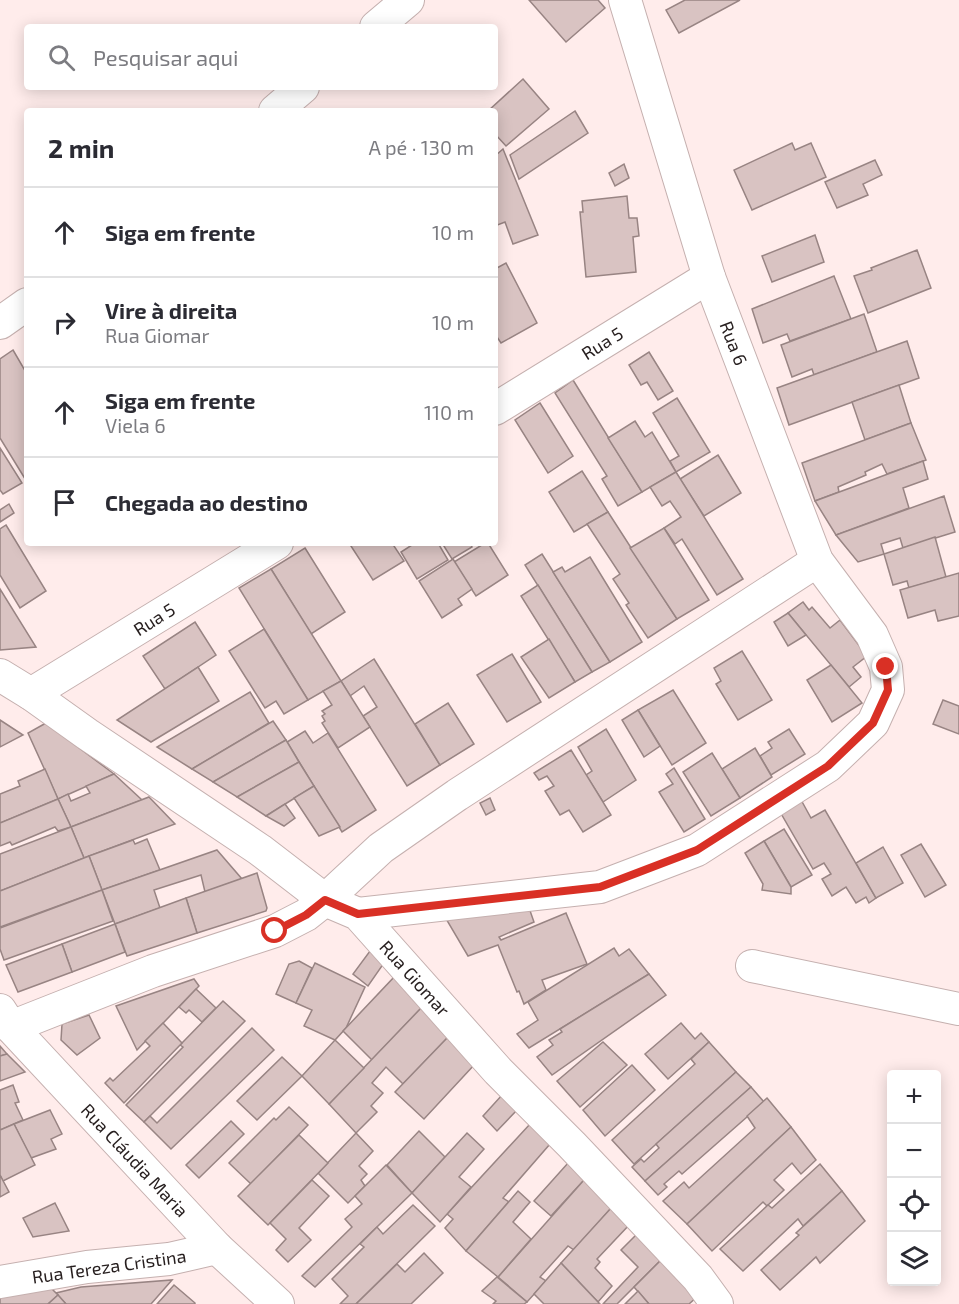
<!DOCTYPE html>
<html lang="pt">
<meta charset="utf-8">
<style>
body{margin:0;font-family:"Exo 2",sans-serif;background:#f7f7f7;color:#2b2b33}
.controls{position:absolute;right:18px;bottom:18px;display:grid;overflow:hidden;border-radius:6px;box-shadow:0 3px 15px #0003}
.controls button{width:54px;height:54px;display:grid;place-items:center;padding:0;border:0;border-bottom:2px solid #e1e1e2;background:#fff;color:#2b2b33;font:30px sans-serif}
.stop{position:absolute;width:18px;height:18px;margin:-14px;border:4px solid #d93025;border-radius:50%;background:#fff}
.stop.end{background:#d93025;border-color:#fff;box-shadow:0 2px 6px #0008}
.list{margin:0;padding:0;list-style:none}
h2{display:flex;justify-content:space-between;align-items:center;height:78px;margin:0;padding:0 24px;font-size:26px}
h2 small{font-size:20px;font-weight:400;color:#7c7c81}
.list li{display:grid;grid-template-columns:39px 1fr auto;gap:18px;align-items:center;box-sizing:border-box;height:90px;padding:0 24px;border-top:2px solid #e1e1e2}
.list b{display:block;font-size:22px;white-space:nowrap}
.list p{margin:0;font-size:20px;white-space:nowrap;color:#7c7c81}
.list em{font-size:20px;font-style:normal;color:#7c7c81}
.icon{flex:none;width:33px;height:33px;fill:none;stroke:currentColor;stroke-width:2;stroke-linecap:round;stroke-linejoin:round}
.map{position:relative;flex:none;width:959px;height:1304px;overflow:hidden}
.search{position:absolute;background:#fff;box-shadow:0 3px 15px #0003;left:24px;top:24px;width:474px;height:66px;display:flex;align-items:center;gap:15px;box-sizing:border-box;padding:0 21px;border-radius:6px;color:#7c7c81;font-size:22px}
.panel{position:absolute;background:#fff;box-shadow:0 3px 15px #0003;left:24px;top:108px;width:474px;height:438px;border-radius:6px}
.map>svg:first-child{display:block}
.building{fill:#d9c3c2;stroke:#988483;stroke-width:1.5}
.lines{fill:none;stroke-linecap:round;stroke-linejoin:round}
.minor-casing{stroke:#c5b0af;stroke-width:34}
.minor{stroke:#fff;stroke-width:32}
.route{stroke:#d93025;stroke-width:8}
.labels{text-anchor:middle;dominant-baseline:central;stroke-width:5;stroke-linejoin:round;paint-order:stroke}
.street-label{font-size:18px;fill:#261e1e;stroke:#fff}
</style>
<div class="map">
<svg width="959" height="1304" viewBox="0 0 959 1304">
<rect width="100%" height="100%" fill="#ffeceb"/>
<!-- building -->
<g class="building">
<path d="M529,0H598L605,8L566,42Z"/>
<path d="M685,0H740L679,33L666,10Z"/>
<path d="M523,79L549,109L506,146L495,134V111H488Z"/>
<path d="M575,111L588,133L519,179L510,155Z"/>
<path d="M792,143L795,150L811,143L826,177L752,210L734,170Z"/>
<path d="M503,149L538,235L513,244L505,222L495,226V156Z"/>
<path d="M875,160L882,175L863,184L868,195L837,208L825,182Z"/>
<path d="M624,164L629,178L615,186L609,173Z"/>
<path d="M627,196L629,218H637L639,236L633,237L636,272L586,277L580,212H583L582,201Z"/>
<path d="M815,235L824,262L772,282L762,256Z"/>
<path d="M917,250L931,288L868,313L854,276L872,270L871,268Z"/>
<path d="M506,263L537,323L501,343L495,334V269Z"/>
<path d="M834,276L851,319L790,341L787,334L763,343L752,309Z"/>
<path d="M864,314L877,352L814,375L812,369L792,377L781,345Z"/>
<path d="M907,341L919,378L789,425L777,388Z"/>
<path d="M13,350L27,374V482L0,438V359Z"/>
<path d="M649,352L673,391L658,400L647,382L641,385L629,365Z"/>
<path d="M573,380L642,492L618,506L602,479L607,476L555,393Z"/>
<path d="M899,385L911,423L865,440L852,402Z"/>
<path d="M677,398L710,452L676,472L670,461L679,456L653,413Z"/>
<path d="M540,403L573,456L548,473L515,420Z"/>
<path d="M635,421L645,437L652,432L676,472L642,492L608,438Z"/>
<path d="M911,423L926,460L887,474L882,464L865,472L866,475L838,487L839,492L815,501L802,463Z"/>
<path d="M0,448L22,483L3,494L0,490Z"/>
<path d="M718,455L741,493L704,516L680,479Z"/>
<path d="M923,461L928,479L903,488L909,508L836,535L815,501Z"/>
<path d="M582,471L608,512L574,532L549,492Z"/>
<path d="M676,472L743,579L717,595L682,539L675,544L664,528L681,517L670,501L662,506L650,487Z"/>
<path d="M944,496L955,532L903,548L900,538L881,544L884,554L858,562L836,535Z"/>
<path d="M9,504L14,513L0,522V510Z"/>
<path d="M608,512L677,619L648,638L626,605L629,603L613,579L620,574L587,524Z"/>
<path d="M6,525L46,591L20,608L0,575V529Z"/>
<path d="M664,528L709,600L677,619L630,548Z"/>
<path d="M935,537L946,577L909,588L907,581L893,585L884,554Z"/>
<path d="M349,543H392L404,561L373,580Z"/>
<path d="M415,543H438L448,560L417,579L401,552Z"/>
<path d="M442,543H470L472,547L452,559Z"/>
<path d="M485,543H488L508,575L476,596L454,562Z"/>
<path d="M305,548L345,612L311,634L271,569Z"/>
<path d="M542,554L610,662L592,672L525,565Z"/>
<path d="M590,557L642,642L610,662L553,572L562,567L565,572Z"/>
<path d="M453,559L472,589L458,599L462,605L442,618L419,581Z"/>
<path d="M271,569L341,681L308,700L239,588Z"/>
<path d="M959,573V616L938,621L935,610L908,618L900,590Z"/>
<path d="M538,585L592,672L575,682L521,596Z"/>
<path d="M0,589L36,647L0,650Z"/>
<path d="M803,602L809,610L812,607L830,628L840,620L867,656L853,667L861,677L849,687L788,613Z"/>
<path d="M788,613L806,635L788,646L774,622Z"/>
<path d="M195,622L216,655L165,689L143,656Z"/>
<path d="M264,629L308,700L284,714L276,701L265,708L229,651Z"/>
<path d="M549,639L575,682L549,698L521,657Z"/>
<path d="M742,651L772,700L738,720L716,684L721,681L714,668Z"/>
<path d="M512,654L541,702L507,722L477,675Z"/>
<path d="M374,659L440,765L407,786L363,716L377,707L364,686L350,696L341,681Z"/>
<path d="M831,665L862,703L832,722L807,680Z"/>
<path d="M198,667L219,701L151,742L117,720Z"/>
<path d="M341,681L370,727L338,748L322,723L325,721L322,716L325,714L322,711L332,705L323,691Z"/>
<path d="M673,690L706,743L672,765L638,710Z"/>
<path d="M250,692L269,723L192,769L157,747Z"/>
<path d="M943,700L959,706V734L933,724Z"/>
<path d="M448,703L474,744L440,765L415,724Z"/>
<path d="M638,710L660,746L644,757L622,720Z"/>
<path d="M0,720L23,735L0,747Z"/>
<path d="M273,721L286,740L213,782L192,769Z"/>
<path d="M46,723L114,774L58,799L28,733Z"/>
<path d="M606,729L636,780L603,802L586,775L592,771L578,747Z"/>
<path d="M789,729L805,754L771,775L760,756L772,748L768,742Z"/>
<path d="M305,731L313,743L328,733L376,810L342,832L287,742Z"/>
<path d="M286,740L299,762L237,797L213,782Z"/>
<path d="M755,748L772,777L740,798L722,769Z"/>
<path d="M571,750L611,815L583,832L569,810L560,815L545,791L554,786L547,776L539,780L534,773Z"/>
<path d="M712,753L740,798L711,816L683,772Z"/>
<path d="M299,762L314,786L266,816L237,797Z"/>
<path d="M674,768L705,819L684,832L659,792L673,784L666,774Z"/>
<path d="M45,769L58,799L0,823V794L20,786L18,781Z"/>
<path d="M114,774L142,800L71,827L58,799L68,794L71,801L90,793L86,786Z"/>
<path d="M314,786L340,827L319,836L294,798Z"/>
<path d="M149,797L175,824L84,858L71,827Z"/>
<path d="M490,798L495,810L486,815L480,803Z"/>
<path d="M800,798L811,818L825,810L876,898L869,903L866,897L856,903L846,887L832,896L822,879L831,874L824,863L813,869L779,810Z"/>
<path d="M58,799L71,827L58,831L55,827L12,845L10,842L0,846V823Z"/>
<path d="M285,804L295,818L284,826L266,816Z"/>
<path d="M71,827L84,858L0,891V854Z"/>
<path d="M784,829L812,875L791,887L764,841Z"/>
<path d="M147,839L160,870L102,890L89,856L133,840L135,844Z"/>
<path d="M764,841L791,887V894L762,890L763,884L745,853Z"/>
<path d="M921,844L946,885L925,897L901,855Z"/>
<path d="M883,847L903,883L876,898L856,863Z"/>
<path d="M217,850L242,879L205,892L201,875L154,890L160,908L115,924L102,890Z"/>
<path d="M89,856L102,890L0,927V891Z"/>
<path d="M257,873L267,908L266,911L197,933L186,898Z"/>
<path d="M102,890L113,921L4,960L0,949V928Z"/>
<path d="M186,898L197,933L127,956L115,924Z"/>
<path d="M528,905L534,922L499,937L501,940L566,913L587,964L542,980L546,990L524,1004L519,991L517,992L498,945L468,956L442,912Z"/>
<path d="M115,924L125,952L72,972L62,944Z"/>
<path d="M62,944L72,972L18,992L6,965Z"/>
<path d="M614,948L619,956L629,949L649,974L529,1048L517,1034L538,1020L528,1002Z"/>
<path d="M370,951L384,963L368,986L353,974Z"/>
<path d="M299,961L312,968L296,1003L276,994L289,964Z"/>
<path d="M315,963L365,987L346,1028L335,1040L304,1026L312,1010L296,1003Z"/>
<path d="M397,974L423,1006L372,1060L343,1031Z"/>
<path d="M649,974L666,995L552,1075L537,1057L553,1045L549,1040L562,1032L560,1029Z"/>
<path d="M194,979L199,986L137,1050L116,1006Z"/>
<path d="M196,989L216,1008L202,1022L189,1010L186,1013L179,1007Z"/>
<path d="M223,1001L245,1021L144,1122L126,1105L183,1047L180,1045L182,1043Z"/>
<path d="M423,1006L449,1036L403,1084L386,1067L372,1083L383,1093L371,1106L377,1112L356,1133L329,1104Z"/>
<path d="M89,1015L100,1038L77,1055L61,1040L62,1024Z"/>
<path d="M163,1023L182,1043L124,1103L105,1083L110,1078L113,1081L150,1046L145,1041Z"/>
<path d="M681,1023L695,1039L701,1033L709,1042L668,1079L645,1054Z"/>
<path d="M252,1028L274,1050L171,1149L144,1122L150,1116L157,1123Z"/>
<path d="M449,1036L475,1064L424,1119L395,1092Z"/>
<path d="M335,1040L364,1068L329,1104L302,1076Z"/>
<path d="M603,1042L627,1065L580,1107L557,1081Z"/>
<path d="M709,1042L736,1072L634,1164L612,1140L695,1064L691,1059Z"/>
<path d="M0,1046L7,1054L0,1056Z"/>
<path d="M7,1054L25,1072L0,1081V1056Z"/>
<path d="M282,1057L302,1076L257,1120L237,1101Z"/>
<path d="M632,1065L655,1090L605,1136L583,1110Z"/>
<path d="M736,1072L751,1087L645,1181L632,1167L641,1159L644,1162L659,1148L656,1144Z"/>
<path d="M13,1085L19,1102L15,1103L23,1120L0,1130V1090Z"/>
<path d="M751,1087L764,1102L682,1174L679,1171L664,1184L667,1187L658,1195L645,1181Z"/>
<path d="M502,1095L517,1110L497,1131L483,1116Z"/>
<path d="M767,1098L791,1127L687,1224L663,1201L684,1182L689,1188L755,1128L747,1116Z"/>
<path d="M289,1107L308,1125L251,1184L229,1163L274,1118L276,1120Z"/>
<path d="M50,1110L62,1134L51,1139L56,1149L31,1158L14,1124Z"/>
<path d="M231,1121L244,1134L199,1178L186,1165Z"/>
<path d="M14,1124L35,1165L3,1181L0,1175V1130Z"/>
<path d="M530,1124L550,1144L503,1198L509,1202L466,1251L445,1228L453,1219L447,1214Z"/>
<path d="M791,1127L816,1160L801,1174L792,1163L774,1180L784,1190L767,1206L763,1202L712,1251L687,1224Z"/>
<path d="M419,1131L445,1157L412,1193L387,1165Z"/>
<path d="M356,1133L373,1151L359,1166L367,1174L361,1180L365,1186L348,1203L318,1173Z"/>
<path d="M467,1133L484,1149L459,1177L471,1187L440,1222L412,1193Z"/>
<path d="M299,1135L328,1163L268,1225L238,1196Z"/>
<path d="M568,1163L584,1180L551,1216L534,1201Z"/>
<path d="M820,1164L842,1191L803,1226L798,1219L743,1271L720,1249L768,1205L772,1208Z"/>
<path d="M386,1165L412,1193L315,1287L302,1276L352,1227L345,1219L362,1204L355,1196Z"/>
<path d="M0,1175L9,1192L0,1197Z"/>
<path d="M312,1180L329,1196L299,1228L311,1240L288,1262L276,1250L286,1239L270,1223Z"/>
<path d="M584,1180L612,1207L574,1250L568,1246L540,1277L546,1281L527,1302L498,1277Z"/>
<path d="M518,1191L530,1202L513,1222L531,1239L498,1277L466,1251Z"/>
<path d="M842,1191L865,1221L820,1263L816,1257L780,1290L761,1270L799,1235L796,1233Z"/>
<path d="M55,1203L69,1231L33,1237L23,1218Z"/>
<path d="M413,1205L435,1226L356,1304H340L348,1296L332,1279L364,1247L360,1244L377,1227L383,1234Z"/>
<path d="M612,1207L630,1224L597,1259L600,1262L595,1268L612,1286L598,1302L561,1263Z"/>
<path d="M638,1233L663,1258L617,1304H603L638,1267L621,1250Z"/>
<path d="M424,1253L443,1273L411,1304H356L397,1264L405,1272Z"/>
<path d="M663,1258L699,1295L689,1304H649L634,1287Z"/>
<path d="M561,1263L598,1302L600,1304H544L534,1294Z"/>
<path d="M497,1277L527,1302L524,1304H493L496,1301L482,1291Z"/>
<path d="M172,1280L151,1304H66L56,1293L81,1287Z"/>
<path d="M174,1285L195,1303V1304H157Z"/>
<path d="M49,1286L58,1295L48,1304H0V1295Z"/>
<path d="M638,1291L649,1304H625Z"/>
<path d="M58,1295L66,1304H48Z"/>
</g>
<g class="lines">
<defs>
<g id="minor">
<path d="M376,27L408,0"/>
<path d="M275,111L303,87"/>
<path d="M0,323L27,304"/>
<path d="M495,409L709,277"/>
<path d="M0,675L31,694L87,734L260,850L325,900L358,914L498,1071L572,1145L698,1278L717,1304"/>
<path d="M31,694L277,543"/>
<path d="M358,914L600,887L697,850L828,766L873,723L888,690L886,667L872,635L817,561L709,277L625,0"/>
<path d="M752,966L959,1009"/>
<path d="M0,1010L11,1027L217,1248L278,1304"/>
<path d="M11,1027L153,971L275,931L306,915L325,900L381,848L457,795L817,561"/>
<path d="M0,1282L87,1267L169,1259L217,1248"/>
</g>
</defs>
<!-- minor casing -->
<use href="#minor" class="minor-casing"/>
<!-- minor -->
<use href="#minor" class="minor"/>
</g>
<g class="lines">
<!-- route -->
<path class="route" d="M275,931L306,915L325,900L358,914L600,887L697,850L828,766L873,723L888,690L886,667"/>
</g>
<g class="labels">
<!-- street labels -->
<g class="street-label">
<text transform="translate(602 343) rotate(-32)">Rua 5</text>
<text transform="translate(734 343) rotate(69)">Rua 6</text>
<text transform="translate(154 619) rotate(-32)">Rua 5</text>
<text transform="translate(415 978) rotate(48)">Rua Giomar</text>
<text transform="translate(135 1160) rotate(47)">Rua Cláudia Maria</text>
<text transform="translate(109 1266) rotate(-8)">Rua Tereza Cristina</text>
</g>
</g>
</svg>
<div class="controls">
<button>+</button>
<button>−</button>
<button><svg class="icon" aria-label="locate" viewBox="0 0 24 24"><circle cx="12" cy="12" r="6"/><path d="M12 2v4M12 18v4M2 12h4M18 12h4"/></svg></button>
<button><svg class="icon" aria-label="layers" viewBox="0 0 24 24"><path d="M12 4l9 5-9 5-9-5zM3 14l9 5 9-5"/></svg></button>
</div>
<div class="stop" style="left:275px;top:931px"></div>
<div class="stop end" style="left:886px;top:667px"></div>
<div class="search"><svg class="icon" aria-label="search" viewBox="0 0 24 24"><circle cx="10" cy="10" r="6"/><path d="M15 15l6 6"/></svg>Pesquisar aqui</div>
<section class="panel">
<h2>2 min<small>A pé · 130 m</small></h2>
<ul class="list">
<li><svg class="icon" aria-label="ahead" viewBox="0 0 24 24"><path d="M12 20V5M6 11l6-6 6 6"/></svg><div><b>Siga em frente</b></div><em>10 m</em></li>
<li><svg class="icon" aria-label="right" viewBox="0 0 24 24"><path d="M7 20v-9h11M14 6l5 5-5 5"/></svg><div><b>Vire à direita</b><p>Rua Giomar</p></div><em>10 m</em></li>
<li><svg class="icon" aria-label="ahead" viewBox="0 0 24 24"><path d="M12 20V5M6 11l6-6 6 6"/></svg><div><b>Siga em frente</b><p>Viela 6</p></div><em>110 m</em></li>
<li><svg class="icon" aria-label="arrive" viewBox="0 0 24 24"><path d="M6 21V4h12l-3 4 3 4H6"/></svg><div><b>Chegada ao destino</b></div></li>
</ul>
</section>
</div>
